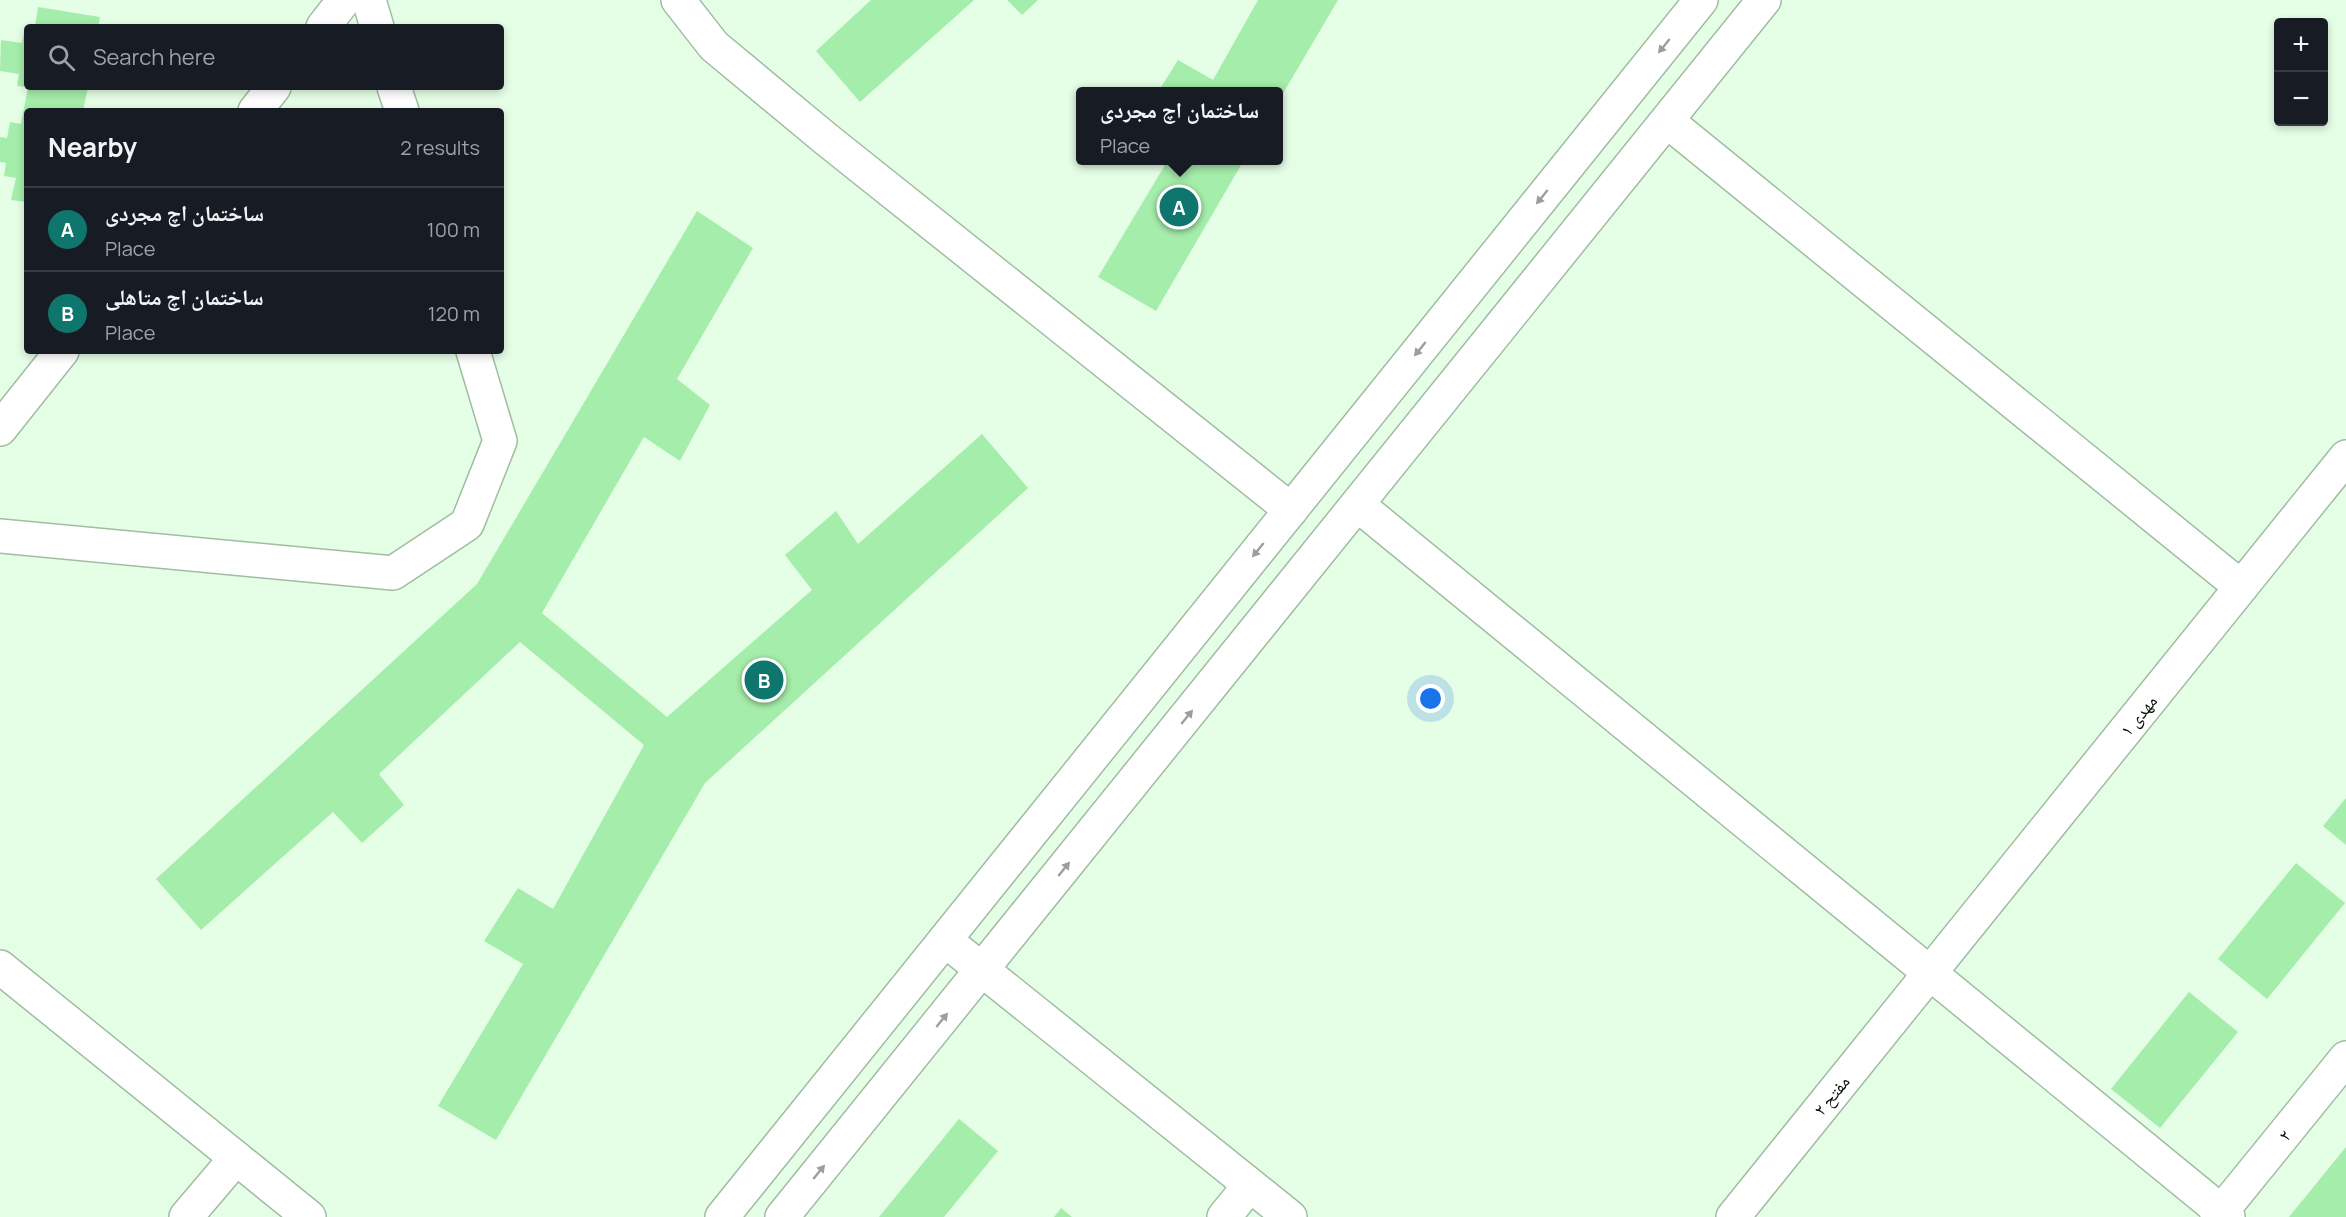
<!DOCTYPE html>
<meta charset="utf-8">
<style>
body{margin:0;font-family:Manrope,"Noto Naskh Arabic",sans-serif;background:#20242c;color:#f1f3f6}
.controls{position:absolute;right:18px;top:18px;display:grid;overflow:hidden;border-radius:6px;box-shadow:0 3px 9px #0003}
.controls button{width:54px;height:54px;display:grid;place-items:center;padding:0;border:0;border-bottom:2px solid #363941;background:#171b24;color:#f1f3f6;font:30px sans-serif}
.you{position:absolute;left:1431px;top:699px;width:21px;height:21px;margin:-15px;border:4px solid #fff;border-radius:50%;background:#1a73e8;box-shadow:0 0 0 9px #1a73e833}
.badge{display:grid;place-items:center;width:39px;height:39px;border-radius:50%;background:#0f766e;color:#fff;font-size:20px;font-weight:700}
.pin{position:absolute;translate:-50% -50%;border:3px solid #fff;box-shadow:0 2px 6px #0006}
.popup{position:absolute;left:1076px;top:87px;width:207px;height:78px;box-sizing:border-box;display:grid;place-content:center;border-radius:6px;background:#171b24;filter:drop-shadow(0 2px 4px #0005);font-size:20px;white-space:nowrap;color:#9ea1a6}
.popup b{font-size:22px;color:#f1f3f6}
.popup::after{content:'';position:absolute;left:50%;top:100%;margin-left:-12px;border:12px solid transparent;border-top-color:#171b24}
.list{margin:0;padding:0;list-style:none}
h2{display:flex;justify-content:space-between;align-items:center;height:78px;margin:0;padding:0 24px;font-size:26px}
h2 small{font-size:20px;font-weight:400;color:#9ea1a6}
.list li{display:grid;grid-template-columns:39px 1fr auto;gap:18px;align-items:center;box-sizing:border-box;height:84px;padding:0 24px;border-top:2px solid #363941}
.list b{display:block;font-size:22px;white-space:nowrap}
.list p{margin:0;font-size:20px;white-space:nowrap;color:#9ea1a6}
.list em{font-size:20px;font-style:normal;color:#9ea1a6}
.icon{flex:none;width:33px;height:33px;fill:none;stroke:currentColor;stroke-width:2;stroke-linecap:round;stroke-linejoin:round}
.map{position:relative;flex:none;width:2346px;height:1217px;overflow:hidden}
.search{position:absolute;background:#171b24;box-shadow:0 3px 9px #0003;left:24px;top:24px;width:480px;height:66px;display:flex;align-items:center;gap:15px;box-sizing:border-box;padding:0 21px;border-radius:6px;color:#9ea1a6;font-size:22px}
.panel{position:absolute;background:#171b24;box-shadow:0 3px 9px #0003;left:24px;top:108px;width:480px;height:246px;border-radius:6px}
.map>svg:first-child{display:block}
.building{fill:#a5edaa}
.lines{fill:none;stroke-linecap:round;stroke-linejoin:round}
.minor-casing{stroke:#a0bda2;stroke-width:36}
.tertiary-casing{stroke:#a0bda2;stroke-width:36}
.minor{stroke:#fff;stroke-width:33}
.tertiary{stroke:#fff;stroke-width:33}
.oneway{fill:#9b9f9b}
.labels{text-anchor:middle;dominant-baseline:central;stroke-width:4.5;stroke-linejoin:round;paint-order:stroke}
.street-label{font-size:18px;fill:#050f06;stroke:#fff}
</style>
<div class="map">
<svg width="2346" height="1217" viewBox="0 0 2346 1217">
<rect width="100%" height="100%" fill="#e5fee6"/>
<!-- building -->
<g class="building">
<path d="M871,0H974L860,102L816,51Z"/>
<path d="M1007,0H1038L1022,15Z"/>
<path d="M1258,0H1338L1278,102V92H1158L1178,60L1213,80Z"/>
<path d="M38,7L100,17L98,27H35Z"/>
<path d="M25,27L27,28V87L17,86L19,74L0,71L1,40L22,43Z"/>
<path d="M28,87H88L83,111H27V202L11,200L16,178L4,176L6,163L0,162V137L7,138L10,122L21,124Z"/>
<path d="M1168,160H1244L1156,311L1098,277Z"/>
<path d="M697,211L753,248L677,379L710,405L680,461L644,437L542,613L667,717L812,590L785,555L836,511L858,544L982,434L1028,488L705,783L496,1140L438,1106L523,964L484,941L518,888L553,909L644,745L520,642L379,774L404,805L362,843L333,812L201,930L156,879L477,584Z"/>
<path d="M2346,798V845L2323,826Z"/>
<path d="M2296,863L2345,903L2267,999L2218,959Z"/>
<path d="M2189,992L2238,1032L2160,1128L2111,1089Z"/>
<path d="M959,1119L998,1151L944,1217H879Z"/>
<path d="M2346,1147V1217H2289Z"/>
<path d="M1061,1208L1072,1217H1054Z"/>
</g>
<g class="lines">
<defs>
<g id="minor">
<path d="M369,0L377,27"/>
<path d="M678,0L714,46L826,139L1291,510"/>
<path d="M323,27L344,0"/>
<path d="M394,87L402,111"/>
<path d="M255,111L274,87"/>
<path d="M1667,121L2241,587"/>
<path d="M0,429L62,351"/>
<path d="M1358,505L2228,1217"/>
<path d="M0,536L393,573L467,524L500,441L473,351"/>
<path d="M945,940L1290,1217"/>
<path d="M0,967L309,1217"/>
<path d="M186,1217L236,1158"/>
<path d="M1224,1217L1250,1185"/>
<path d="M1733,1217L2346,457"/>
<path d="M2217,1217L2346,1058"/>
</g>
<g id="tertiary">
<path d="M722,1217L1701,0"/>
<path d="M782,1217L1764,0"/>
</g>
</defs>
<!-- minor casing -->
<use href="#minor" class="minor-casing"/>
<!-- tertiary casing -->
<use href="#tertiary" class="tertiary-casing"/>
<!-- minor -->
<use href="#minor" class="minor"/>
<!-- tertiary -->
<use href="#tertiary" class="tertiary"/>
</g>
<!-- one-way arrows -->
<defs><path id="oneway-solid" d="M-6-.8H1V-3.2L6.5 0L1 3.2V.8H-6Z" transform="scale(1.5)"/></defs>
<g class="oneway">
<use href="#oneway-solid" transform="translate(1664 46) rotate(129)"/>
<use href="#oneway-solid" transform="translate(1542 197) rotate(129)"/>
<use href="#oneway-solid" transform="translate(1420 349) rotate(129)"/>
<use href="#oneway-solid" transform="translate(1258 550) rotate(129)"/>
<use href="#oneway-solid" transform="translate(1187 717) rotate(-51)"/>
<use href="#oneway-solid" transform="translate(1064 869) rotate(-51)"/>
<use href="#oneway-solid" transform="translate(942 1020) rotate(-51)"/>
<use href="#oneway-solid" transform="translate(819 1172) rotate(-51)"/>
</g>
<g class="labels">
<!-- street labels -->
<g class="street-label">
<text transform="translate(2138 715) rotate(-51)">مهدی ۱</text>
<text transform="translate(1831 1095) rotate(-51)">مفتح ۲</text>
<text transform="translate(2284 1135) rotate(-51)">۲</text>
</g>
</g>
</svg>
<div class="controls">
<button>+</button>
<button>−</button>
</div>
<div class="you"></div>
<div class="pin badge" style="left:1179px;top:207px">A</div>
<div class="popup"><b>ساختمان اچ مجردی</b>Place</div>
<div class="pin badge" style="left:764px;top:680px">B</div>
<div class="search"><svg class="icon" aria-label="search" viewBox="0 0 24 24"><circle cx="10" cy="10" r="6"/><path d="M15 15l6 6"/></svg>Search here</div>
<section class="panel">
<h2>Nearby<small>2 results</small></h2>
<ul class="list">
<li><span class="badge">A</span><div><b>ساختمان اچ مجردی</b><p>Place</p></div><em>100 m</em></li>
<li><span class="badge">B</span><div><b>ساختمان اچ متاهلی</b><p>Place</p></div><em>120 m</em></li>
</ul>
</section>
</div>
